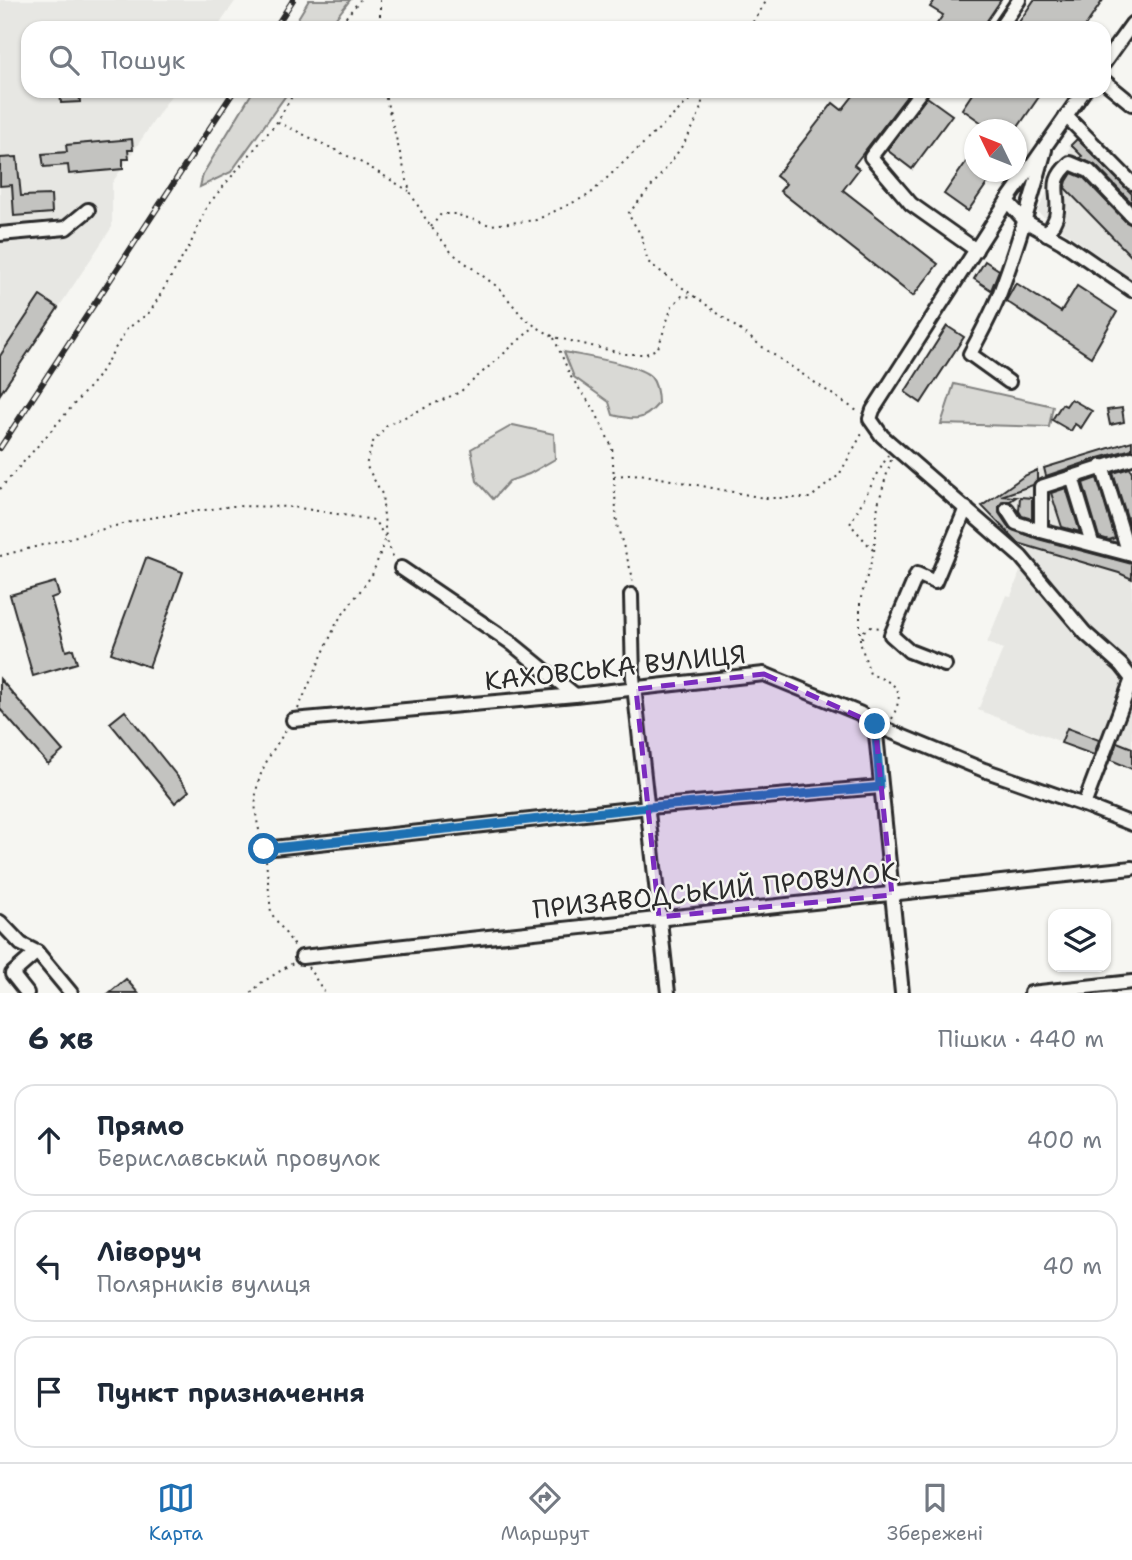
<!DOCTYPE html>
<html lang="uk">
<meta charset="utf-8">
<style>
body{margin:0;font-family:"Shantell Sans",sans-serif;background:#f2f2f3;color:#1f2937}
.controls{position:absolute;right:21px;bottom:21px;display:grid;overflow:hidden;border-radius:14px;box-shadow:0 2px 5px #0004}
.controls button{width:63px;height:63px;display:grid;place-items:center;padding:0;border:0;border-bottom:2px solid #e0e1e3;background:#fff;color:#1f2937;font:35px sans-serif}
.compass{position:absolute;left:964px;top:119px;width:63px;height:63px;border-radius:50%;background:#fff;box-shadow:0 2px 5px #0004;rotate:313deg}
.stop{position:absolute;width:21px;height:21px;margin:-16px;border:5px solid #1f6fb2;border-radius:50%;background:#fff}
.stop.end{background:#1f6fb2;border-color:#fff;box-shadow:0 2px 7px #0008}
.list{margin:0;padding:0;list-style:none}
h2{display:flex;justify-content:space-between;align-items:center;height:91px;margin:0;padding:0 28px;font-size:30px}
h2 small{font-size:23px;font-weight:400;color:#747a83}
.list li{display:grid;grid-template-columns:46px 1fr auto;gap:21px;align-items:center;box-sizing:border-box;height:112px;margin:0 14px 14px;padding:0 14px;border:2px solid #e0e1e3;border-radius:21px}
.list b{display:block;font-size:26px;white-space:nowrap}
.list p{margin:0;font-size:23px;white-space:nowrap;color:#747a83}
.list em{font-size:23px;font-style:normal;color:#747a83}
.icon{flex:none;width:38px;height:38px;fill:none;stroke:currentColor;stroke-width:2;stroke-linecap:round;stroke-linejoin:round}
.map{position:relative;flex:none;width:1132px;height:993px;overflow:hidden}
.search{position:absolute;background:#fff;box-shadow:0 2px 5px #0004;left:21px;right:21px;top:21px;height:77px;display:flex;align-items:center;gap:18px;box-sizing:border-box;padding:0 24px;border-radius:21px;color:#747a83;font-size:26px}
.sheet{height:469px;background:#fff}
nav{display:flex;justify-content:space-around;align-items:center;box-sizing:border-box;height:98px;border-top:2px solid #e0e1e3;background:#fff;font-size:19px;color:#747a83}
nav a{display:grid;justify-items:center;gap:4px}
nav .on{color:#1f6fb2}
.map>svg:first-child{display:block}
.built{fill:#e7e7e3}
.green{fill:#d9d9d5;stroke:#828280;stroke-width:2}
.building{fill:#c3c3c0;stroke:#2b2b2b;stroke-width:2}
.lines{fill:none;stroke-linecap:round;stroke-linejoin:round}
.minor-casing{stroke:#2b2b2b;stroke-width:18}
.path{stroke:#2b2b2b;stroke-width:2;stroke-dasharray:2 5;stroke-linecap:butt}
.minor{stroke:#f6f6f2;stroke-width:12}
.rail-casing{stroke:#2b2b2b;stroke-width:6}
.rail{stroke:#f6f6f2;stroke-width:3.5;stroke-dasharray:10;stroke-linecap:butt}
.route{stroke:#1f6fb2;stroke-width:9}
.marked{fill:#7b2cbf;fill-opacity:0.2;stroke:#7b2cbf;stroke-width:5;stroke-dasharray:14 9;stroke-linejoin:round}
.labels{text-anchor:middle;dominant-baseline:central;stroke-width:5;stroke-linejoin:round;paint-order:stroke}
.street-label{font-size:26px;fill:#2b2b2b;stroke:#f6f6f2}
</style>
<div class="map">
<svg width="1132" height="993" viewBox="0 0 1132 993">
<rect width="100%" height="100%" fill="#f6f6f2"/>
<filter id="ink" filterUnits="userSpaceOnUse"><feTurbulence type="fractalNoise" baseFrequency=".0143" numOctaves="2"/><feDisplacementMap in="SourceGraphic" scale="14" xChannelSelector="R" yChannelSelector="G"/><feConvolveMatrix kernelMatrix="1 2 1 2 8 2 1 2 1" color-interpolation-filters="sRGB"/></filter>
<g filter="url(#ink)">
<!-- built -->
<g class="built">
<path d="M0,0H236L217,28H28V91H174L112,183V227L0,396Z"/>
<path d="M1079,137L1132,195V279L1037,212L1071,145Z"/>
<path d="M1132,441V769L978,710L1003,649L987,643L1006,595L1011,596L1029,547L1016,542L982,506L1024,476L1038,470Z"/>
</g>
<!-- green -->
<g class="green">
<path d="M309,0H350L328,28H292Z"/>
<path d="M253,91H289L231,172L200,187L203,174Z"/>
<path d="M564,352C582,356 640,364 651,377C657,384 658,395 658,404C643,422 634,420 613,415L609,402L574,377Z"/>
<path d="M954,384L1053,406L1049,427L941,424Z"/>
<path d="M513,425L554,434L555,459L529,474L509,481L493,499L477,481L471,449Z"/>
</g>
<!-- building -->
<g class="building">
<path d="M935,0H1001L982,28H934L943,15L930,7Z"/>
<path d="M1034,0H1103L1084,28H1015Z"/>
<path d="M60,91H79L80,102L61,103Z"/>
<path d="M857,91H901L907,96L854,165L859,169L843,190L938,264L913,296L780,191L786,184L776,176L833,103L842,110Z"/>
<path d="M974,91H1043L1016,130H992L962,109Z"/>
<path d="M927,97L952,115L912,169L887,150Z"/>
<path d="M132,139L133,150H128L129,159H123V169L69,174L68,165L44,167L42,154L67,152L66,145Z"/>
<path d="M1077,139L1132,194V203L1095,165L1080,158L1082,156L1071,145Z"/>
<path d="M975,149V172H995L968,211L944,194Z"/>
<path d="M17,157L21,196L51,195L52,213L14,216L12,185L0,186V158Z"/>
<path d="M1072,173L1084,178L1126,222L1132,225V257L1065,188L1067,181Z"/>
<path d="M985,261L999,270L991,290L974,279Z"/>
<path d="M1016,283L1061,312L1077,286L1117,312L1091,357L1006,301Z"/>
<path d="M40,296L58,308L0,394V356Z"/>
<path d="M947,326L964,337L921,403L905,392Z"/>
<path d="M1071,399L1092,411L1081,428L1075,424L1071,431L1052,420L1062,404L1066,406Z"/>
<path d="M1122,408L1124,422L1110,425L1107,410Z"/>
<path d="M1132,441V449L1099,458L1046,476L1044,468Z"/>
<path d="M1130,468L1132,472V533L1113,473Z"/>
<path d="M1037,470V480L1033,485L1001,496L1016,497L1010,501H1003L999,506V513L1009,528L1038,539L1132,564V579L1119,573L1018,543L982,506L1024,476Z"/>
<path d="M1097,478L1115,538L1109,540L1099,537L1083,483Z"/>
<path d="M1066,488L1080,532L1062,527L1051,493Z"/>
<path d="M1020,497L1032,498V519L1022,516L1019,511Z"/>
<path d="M146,558L183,572L149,667L111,653Z"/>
<path d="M55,582L59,595L51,598L66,651L73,649L77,663L33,676L10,595Z"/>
<path d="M0,679L63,751L48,764L0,709Z"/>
<path d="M125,711L189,791L175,803L110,723Z"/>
<path d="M1067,728L1099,740L1094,755L1061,743Z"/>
<path d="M1117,742L1132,748V769L1111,760Z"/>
<path d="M126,979L138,993H109Z"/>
</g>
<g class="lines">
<defs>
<g id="minor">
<path d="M1000,28L1019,0"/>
<path d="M1104,63L1132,24"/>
<path d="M1104,81L1132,104"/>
<path d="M921,91L871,157L911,204L976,250"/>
<path d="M1084,91L1007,201L873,410L870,419L882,436L1021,557L1085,633L1121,665L1132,679"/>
<path d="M1066,116L1132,183"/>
<path d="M1007,201L1025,221L1062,242L1132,290"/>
<path d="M0,234L66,228L88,210"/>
<path d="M1047,234C1050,229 1054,223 1056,217C1062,193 1046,184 1070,163L1089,171L1132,216"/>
<path d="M1009,382L970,354C981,333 993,312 1001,290C1018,244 1032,197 1045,150"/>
<path d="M1132,458L1041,487V531L1132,555"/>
<path d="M1102,466L1129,554"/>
<path d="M1072,477L1092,543"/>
<path d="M1007,509L1016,523L1041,531"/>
<path d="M401,568L510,642L575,695"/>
<path d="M631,595L633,677L668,993"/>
<path d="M945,665L909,651L891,635L917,574L935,582L966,508"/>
<path d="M293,720L575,695L764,674L859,713L887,730L984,770L1084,805L1132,824"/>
<path d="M875,724L902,993"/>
<path d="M1084,805L1132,679"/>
<path d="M264,849L649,807L880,787"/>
<path d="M0,922L21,944L37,952L71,993"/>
<path d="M302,957L1132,868"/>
<path d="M27,993L12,974L37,952"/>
<path d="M1031,993L1132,982"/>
</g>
</defs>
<!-- minor casing -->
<use href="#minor" class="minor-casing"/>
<!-- path -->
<g class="path">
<path d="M380,0V28"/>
<path d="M337,28L360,0"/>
<path d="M749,28L767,0"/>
<path d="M384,91L410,192L428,223L452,253L499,288L522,316L535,326L554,337L625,354H646L658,348L672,306L682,296L696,297L768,351L860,413"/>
<path d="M278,122L366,165L409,191"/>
<path d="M431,227L441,214H455L490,225L536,220L589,195L699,91"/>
<path d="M695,297L648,262L641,235L628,214C653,184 704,130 703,91"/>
<path d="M554,338L571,377L595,411L612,447L617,525L633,578L632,584"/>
<path d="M891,460L878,504L874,552L860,601V642L870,674C899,685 906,689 891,721"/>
<path d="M614,476L640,474L764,498H810L839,475L863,432"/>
<path d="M0,489L97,378L127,329L150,312L190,245L207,206L277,122L295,91"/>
<path d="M873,550L850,524L888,455"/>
<path d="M0,556L142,519L233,506L293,507L374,520L386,538L394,559"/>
<path d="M862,638L864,631L871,627L881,628"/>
<path d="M298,709L337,622L372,575L386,538L382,494L366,465L373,442L387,425L460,392L534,327"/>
<path d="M261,837C247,790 261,767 287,729"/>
<path d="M266,860L271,913L296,948"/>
<path d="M308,967L325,993"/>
<path d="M251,993L261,983L293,963"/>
</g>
<!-- minor -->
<use href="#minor" class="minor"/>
<defs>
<g id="rail">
<path d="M275,28L293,0"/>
<path d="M0,448L234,91"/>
</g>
</defs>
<!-- rail casing -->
<use href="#rail" class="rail-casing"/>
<!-- rail -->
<use href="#rail" class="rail"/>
</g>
</g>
<g class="lines" filter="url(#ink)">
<!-- route -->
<path class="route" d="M264,849L649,807L880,787L875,724"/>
</g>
<!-- marked area -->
<path class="marked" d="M764,674L875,724L892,895L659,917L636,689Z"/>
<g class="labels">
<!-- street labels -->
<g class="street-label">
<text transform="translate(615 667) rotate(-6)">КАХОВСЬКА ВУЛИЦЯ</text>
<text transform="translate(715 890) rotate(-6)">ПРИЗАВОДСЬКИЙ ПРОВУЛОК</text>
</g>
</g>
</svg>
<div class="controls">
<button><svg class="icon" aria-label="layers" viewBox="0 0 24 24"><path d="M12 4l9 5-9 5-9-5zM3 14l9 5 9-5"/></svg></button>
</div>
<svg class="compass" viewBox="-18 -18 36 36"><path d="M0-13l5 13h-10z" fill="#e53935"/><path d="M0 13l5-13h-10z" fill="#747a83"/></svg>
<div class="stop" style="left:264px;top:849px"></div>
<div class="stop end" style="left:875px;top:724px"></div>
<div class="search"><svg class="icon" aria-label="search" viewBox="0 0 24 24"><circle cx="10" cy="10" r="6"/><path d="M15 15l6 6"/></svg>Пошук</div>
</div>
<section class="sheet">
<h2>6 хв<small>Пішки · 440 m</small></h2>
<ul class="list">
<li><svg class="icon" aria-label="ahead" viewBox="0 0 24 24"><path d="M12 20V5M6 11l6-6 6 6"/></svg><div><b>Прямо</b><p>Бериславський провулок</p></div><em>400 m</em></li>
<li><svg class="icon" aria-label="left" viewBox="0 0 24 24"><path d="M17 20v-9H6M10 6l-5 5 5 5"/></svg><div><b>Ліворуч</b><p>Полярників вулиця</p></div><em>40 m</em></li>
<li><svg class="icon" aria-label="arrive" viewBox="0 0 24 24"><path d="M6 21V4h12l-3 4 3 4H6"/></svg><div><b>Пункт призначення</b></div></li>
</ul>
</section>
<nav>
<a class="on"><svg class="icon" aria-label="map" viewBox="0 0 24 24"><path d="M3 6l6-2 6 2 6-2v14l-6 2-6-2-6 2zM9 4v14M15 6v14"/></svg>Карта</a>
<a><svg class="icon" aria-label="directions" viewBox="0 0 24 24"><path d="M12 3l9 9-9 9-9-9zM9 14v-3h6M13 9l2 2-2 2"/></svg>Маршрут</a>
<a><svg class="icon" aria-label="saved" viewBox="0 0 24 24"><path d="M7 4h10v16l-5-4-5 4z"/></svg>Збережені</a>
</nav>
